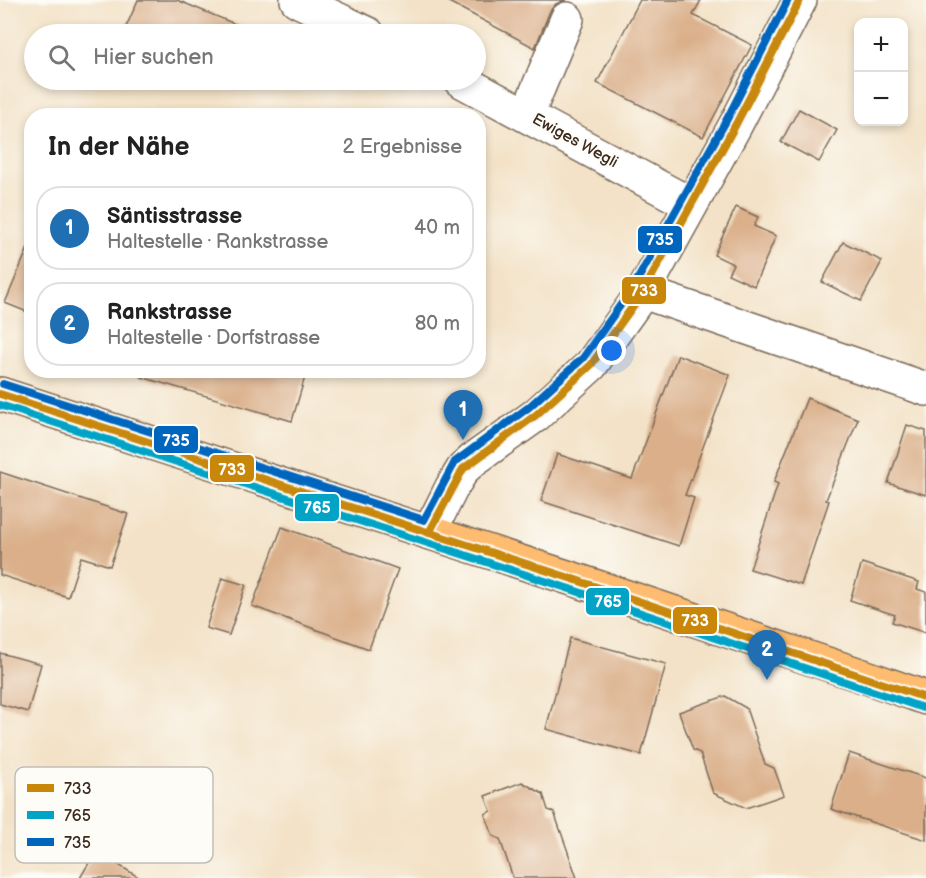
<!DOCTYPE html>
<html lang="de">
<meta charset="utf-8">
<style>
body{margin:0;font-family:"Balsamiq Sans",sans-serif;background:#f2f2f2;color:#222}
.controls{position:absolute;right:18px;top:18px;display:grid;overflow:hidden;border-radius:12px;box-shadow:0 3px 9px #0003}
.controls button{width:54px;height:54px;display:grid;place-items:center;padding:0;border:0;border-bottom:2px solid #e0e0e0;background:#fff;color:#222;font:30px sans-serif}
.you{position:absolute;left:612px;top:351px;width:21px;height:21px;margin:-15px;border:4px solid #fff;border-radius:50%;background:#1a73e8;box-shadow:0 0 0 9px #1a73e833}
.badge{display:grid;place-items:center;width:39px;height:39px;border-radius:50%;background:#1f6fb2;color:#fff;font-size:20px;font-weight:700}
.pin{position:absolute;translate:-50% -50px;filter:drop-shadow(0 2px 3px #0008)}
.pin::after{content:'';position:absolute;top:32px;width:21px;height:18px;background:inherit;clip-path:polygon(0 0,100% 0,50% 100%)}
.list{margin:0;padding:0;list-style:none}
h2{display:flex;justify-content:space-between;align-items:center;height:78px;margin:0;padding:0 24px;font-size:26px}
h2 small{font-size:20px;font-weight:400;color:#767676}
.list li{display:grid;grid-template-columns:39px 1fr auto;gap:18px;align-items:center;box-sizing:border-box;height:84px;margin:0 12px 12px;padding:0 12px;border:2px solid #e0e0e0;border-radius:24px}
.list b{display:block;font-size:22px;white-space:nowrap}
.list p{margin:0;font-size:20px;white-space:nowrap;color:#767676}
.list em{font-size:20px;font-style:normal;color:#767676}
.icon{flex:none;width:33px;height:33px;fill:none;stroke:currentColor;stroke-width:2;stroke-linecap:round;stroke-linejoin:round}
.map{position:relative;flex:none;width:926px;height:878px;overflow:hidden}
.search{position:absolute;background:#fff;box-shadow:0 3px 9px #0003;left:24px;top:24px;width:462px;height:66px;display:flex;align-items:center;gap:15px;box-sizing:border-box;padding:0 21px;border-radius:33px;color:#767676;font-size:22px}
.panel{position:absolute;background:#fff;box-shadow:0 3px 9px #0003;left:24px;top:108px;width:462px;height:270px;border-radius:24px}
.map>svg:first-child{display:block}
.building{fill:#daaf89}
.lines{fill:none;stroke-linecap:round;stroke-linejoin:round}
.minor-casing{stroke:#7b6a59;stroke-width:36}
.major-casing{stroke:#7b6a59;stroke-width:36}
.minor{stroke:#fff;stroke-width:33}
.major{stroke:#febc70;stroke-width:33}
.bus-1-casing{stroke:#fdfcf7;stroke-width:12}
.bus-2-casing{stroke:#fdfcf7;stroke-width:12}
.bus-3-casing{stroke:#fdfcf7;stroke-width:12}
.bus-1{stroke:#c88708;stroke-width:8}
.bus-2{stroke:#03a3c5;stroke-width:8}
.bus-3{stroke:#0065bd;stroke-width:8}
.labels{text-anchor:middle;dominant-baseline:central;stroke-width:4.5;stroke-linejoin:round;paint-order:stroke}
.street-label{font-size:16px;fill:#3b2a1e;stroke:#fdfcf7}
.key{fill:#fdfcf7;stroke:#c3bdb6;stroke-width:1.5}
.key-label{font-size:16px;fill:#3b2a1e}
.line-badge{stroke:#fdfcf7;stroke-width:2}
.badge-label{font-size:16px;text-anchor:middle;font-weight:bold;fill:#fff}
</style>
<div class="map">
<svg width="926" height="878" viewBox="0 0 926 878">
<rect width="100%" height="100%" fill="#fdfcf7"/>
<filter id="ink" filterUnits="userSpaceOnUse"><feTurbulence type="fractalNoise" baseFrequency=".0167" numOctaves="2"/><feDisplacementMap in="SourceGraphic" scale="12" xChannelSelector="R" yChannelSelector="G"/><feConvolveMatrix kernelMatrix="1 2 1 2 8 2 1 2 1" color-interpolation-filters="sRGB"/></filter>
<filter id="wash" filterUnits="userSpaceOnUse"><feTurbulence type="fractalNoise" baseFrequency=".008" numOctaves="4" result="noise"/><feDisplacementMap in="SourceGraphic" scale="24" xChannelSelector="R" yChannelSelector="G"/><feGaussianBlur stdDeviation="1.35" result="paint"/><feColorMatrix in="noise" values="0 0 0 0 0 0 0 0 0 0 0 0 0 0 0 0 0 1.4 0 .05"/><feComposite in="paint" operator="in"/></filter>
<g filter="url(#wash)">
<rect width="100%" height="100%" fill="#f3e2c7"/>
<g id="blocks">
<!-- building -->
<g class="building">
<path d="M138,0H177L259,34H123Z"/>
<path d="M445,0H566L556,4L550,11L535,48Z"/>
<path d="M640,0H701L693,15L752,45L703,137L597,83Z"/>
<path d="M799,109L837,130L819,162L781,142Z"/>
<path d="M736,207L758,217L754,226L776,236L754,286L728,274L733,264L714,255Z"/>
<path d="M31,241H32V314L5,303Z"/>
<path d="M843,242L882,261L861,301L822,282Z"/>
<path d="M678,355L730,375L685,495L694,498L679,546L541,501L557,454L632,479Z"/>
<path d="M142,370H307L292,421L141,377Z"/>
<path d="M807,398L858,419L826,500L829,501L801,585L750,569L778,484L774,482Z"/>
<path d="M907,425L926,431V495L888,483Z"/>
<path d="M0,472L128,514L110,566L81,557L68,597L0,575Z"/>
<path d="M282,527L398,569L369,649L252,606Z"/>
<path d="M862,563L919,582L917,589L926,592V633L892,622L895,615L850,600Z"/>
<path d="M222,578L246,585L229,635L206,628Z"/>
<path d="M570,638L666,664L641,755L546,729Z"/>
<path d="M0,653L41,664L28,712L0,704Z"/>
<path d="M725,696L746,708L765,764L774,768L784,795L746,808L713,793L700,753L693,750L679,712Z"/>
<path d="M849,753L926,778V840L831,809Z"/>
<path d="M522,782L543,794L548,810L554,812L577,878H513L500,839L493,836L485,814L491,811L485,796Z"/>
<path d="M96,851L140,878H80Z"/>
</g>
</g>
</g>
<g filter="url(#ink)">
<use href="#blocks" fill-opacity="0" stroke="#7b6a59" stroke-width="1.5"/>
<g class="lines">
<defs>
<g id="minor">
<path d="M297,0L368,34"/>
<path d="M460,80L690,204"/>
<path d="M527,115L567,19"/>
<path d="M643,292L926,389"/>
<path d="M429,533L452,487L463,469L473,460L536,415L591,365L643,292L736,124L800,0"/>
</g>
<path id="major" d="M0,394L576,580L866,677L926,698"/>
</defs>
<!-- minor casing -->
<use href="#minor" class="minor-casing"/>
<!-- major casing -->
<use href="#major" class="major-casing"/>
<!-- minor -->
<use href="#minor" class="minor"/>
<!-- major -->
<use href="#major" class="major"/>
<defs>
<g id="bus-1">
<path d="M0,394L576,580L926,698"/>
<path d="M429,533L463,469L536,415L591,365L643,292L736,124L800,0"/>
</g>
<path id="bus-2" d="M0,405L573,590L923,708"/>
<path id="bus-3" d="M3,384L424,520L455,462L529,407L583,358L634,286L727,119L788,0"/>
</defs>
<!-- bus-1 casing -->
<use href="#bus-1" class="bus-1-casing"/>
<!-- bus-2 casing -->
<use href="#bus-2" class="bus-2-casing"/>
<!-- bus-3 casing -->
<use href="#bus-3" class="bus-3-casing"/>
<!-- bus-1 -->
<use href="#bus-1" class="bus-1"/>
<!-- bus-2 -->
<use href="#bus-2" class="bus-2"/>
<!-- bus-3 -->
<use href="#bus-3" class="bus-3"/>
</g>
</g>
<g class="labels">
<!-- street labels -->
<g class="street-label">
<text transform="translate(575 141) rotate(29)">Ewiges Wegli</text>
</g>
</g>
<!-- legend -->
<rect x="15" y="767" width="198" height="96" rx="9" class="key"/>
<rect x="27" y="784" width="27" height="8" fill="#c88708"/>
<rect x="27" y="811" width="27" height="8" fill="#03a3c5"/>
<rect x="27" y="838" width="27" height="8" fill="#0065bd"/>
<g class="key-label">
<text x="64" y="794">733</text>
<text x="64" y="821">765</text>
<text x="64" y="848">735</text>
</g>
<g class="line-badge">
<rect x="637" y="225" width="46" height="29" rx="6" fill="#0065bd"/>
<rect x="621" y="276" width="46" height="29" rx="6" fill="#c88708"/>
<rect x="153" y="425" width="46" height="29" rx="6" fill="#0065bd"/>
<rect x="209" y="454" width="46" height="29" rx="6" fill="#c88708"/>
<rect x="294" y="493" width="46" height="29" rx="6" fill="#03a3c5"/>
<rect x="585" y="587" width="45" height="29" rx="6" fill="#03a3c5"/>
<rect x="672" y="606" width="46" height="29" rx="6" fill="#c88708"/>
</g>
<g class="badge-label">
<text x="660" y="245">735</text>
<text x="644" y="296">733</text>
<text x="176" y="446">735</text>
<text x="232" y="475">733</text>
<text x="317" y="513">765</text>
<text x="608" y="607">765</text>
<text x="695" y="626">733</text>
</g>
</svg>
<div class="controls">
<button>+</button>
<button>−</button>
</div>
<div class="you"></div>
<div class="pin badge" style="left:463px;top:440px">1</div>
<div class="pin badge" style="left:767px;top:680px">2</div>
<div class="search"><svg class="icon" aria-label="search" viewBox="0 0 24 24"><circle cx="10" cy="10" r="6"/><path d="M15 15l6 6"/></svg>Hier suchen</div>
<section class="panel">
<h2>In der Nähe<small>2 Ergebnisse</small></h2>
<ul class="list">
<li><span class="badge">1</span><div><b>Säntisstrasse</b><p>Haltestelle · Rankstrasse</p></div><em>40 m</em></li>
<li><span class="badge">2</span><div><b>Rankstrasse</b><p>Haltestelle · Dorfstrasse</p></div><em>80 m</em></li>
</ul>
</section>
</div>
